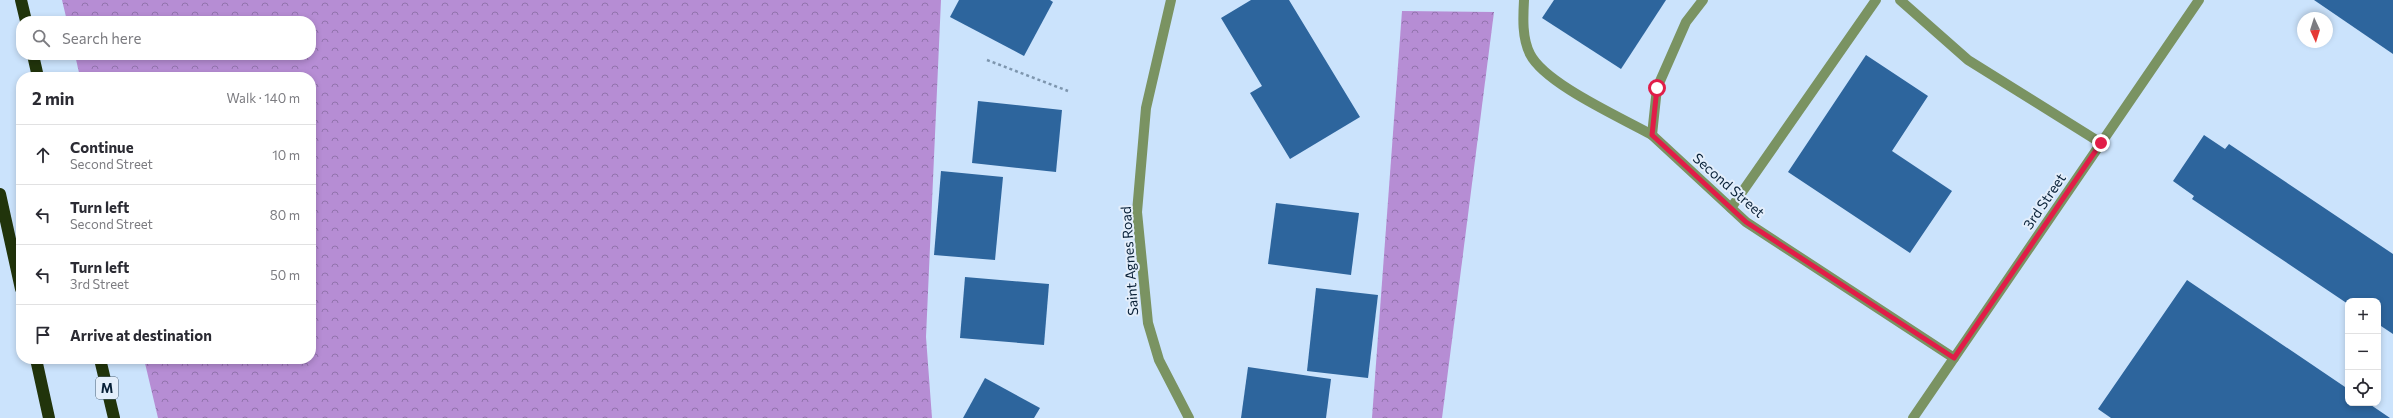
<!DOCTYPE html>
<meta charset="utf-8">
<style>
body{margin:0;font-family:Commissioner,sans-serif;background:#f2f2f3;color:#2b2b33}
.controls{position:absolute;right:12px;bottom:12px;display:grid;overflow:hidden;border-radius:8px;box-shadow:0 2px 6px #0003}
.controls button{width:36px;height:36px;display:grid;place-items:center;padding:0;border:0;border-bottom:1px solid #e1e1e2;background:#fff;color:#2b2b33;font:20px sans-serif}
.compass{position:absolute;left:2297px;top:12px;width:36px;height:36px;border-radius:50%;background:#fff;box-shadow:0 2px 6px #0003;rotate:176deg}
.stop{position:absolute;width:12px;height:12px;margin:-9px;border:3px solid #e11d48;border-radius:50%;background:#fff}
.stop.end{background:#e11d48;border-color:#fff;box-shadow:0 1px 4px #0008}
.list{margin:0;padding:0;list-style:none}
h2{display:flex;justify-content:space-between;align-items:center;height:52px;margin:0;padding:0 16px;font-size:17px}
h2 small{font-size:13px;font-weight:400;color:#7c7c81}
.list li{display:grid;grid-template-columns:26px 1fr auto;gap:12px;align-items:center;box-sizing:border-box;height:60px;padding:0 16px;border-top:1px solid #e1e1e2}
.list b{display:block;font-size:15px;white-space:nowrap}
.list p{margin:0;font-size:13px;white-space:nowrap;color:#7c7c81}
.list em{font-size:13px;font-style:normal;color:#7c7c81}
.icon{flex:none;width:22px;height:22px;fill:none;stroke:currentColor;stroke-width:2;stroke-linecap:round;stroke-linejoin:round}
.map{position:relative;flex:none;width:2393px;height:418px;overflow:hidden}
.search{position:absolute;background:#fff;box-shadow:0 2px 6px #0003;left:16px;top:16px;width:300px;height:44px;display:flex;align-items:center;gap:10px;box-sizing:border-box;padding:0 14px;border-radius:16px;color:#7c7c81;font-size:15px}
.panel{position:absolute;background:#fff;box-shadow:0 2px 6px #0003;left:16px;top:72px;width:300px;height:292px;border-radius:16px}
.map>svg:first-child{display:block}
.forest{fill:url(#forest-crowns)}
.building{fill:#2d659d}
.lines{fill:none;stroke-linecap:round;stroke-linejoin:round}
.path{stroke:#7e96ae;stroke-width:2.5;stroke-dasharray:3 3;stroke-linecap:butt}
.minor{stroke:#7a9362;stroke-width:10}
.highway{stroke:#21340b;stroke-width:12}
.route{stroke:#e11d48;stroke-width:5}
.labels{text-anchor:middle;dominant-baseline:central;stroke-width:4;stroke-linejoin:round;paint-order:stroke}
.shield{fill:#e3eefb;stroke:#4a5e72;stroke-width:1}
.shield-label{font-size:13px;font-weight:bold;fill:#082037}
.street-label{font-size:14px;fill:#082037;stroke:#e3eefb}
</style>
<div class="map">
<svg width="2393" height="418" viewBox="0 0 2393 418">
<defs>
<pattern id="forest-crowns" width="20" height="18" patternUnits="userSpaceOnUse"><rect width="20" height="18" fill="#b68dd4"/><path d="M2 6a3 3 0 1 1 6 0M12 15a3 3 0 1 1 6 0" fill="none" stroke="#9273ad"/></pattern>
</defs>
<rect width="100%" height="100%" fill="#cbe3fc"/>
<!-- forest -->
<g class="forest">
<path d="M62,0H941L926,337L932,418H158L144,359H311V77H80L75,55H311V21H67Z"/>
<path d="M1402,11L1494,12L1442,418H1372Z"/>
</g>
<!-- building -->
<g class="building">
<path d="M959,0H1050L1053,2L1024,56L950,17Z"/>
<path d="M1251,0H1289L1360,117L1290,159L1250,93L1262,86L1221,18Z"/>
<path d="M1554,0H1666L1621,69L1542,18Z"/>
<path d="M2314,0H2393V54Z"/>
<path d="M1866,55L1928,96L1892,151L1952,191L1910,253L1788,172Z"/>
<path d="M978,101L1062,110L1056,172L972,163Z"/>
<path d="M2204,135L2225,149L2229,144L2393,254V334L2378,324V301H2348V304L2192,199L2194,196L2173,181Z"/>
<path d="M941,171L1003,177L995,260L934,255Z"/>
<path d="M1276,203L1359,213L1351,275L1268,264Z"/>
<path d="M965,277L1049,284L1044,345L960,338Z"/>
<path d="M2187,280L2348,389V403H2368L2390,418H2111L2098,409Z"/>
<path d="M1316,288L1378,295L1368,378L1307,371Z"/>
<path d="M1248,367L1331,379L1326,418H1241Z"/>
<path d="M985,378L1040,408L1034,418H963Z"/>
</g>
<g class="lines">
<!-- path -->
<path class="path" d="M987,60L1068,91"/>
<!-- minor -->
<g class="minor">
<path d="M1171,0L1146,108L1137,212L1148,323L1159,360L1189,418"/>
<path d="M1524,0C1523,18 1522,38 1530,54C1545,84 1622,118 1652,135"/>
<path d="M1703,0L1686,22L1657,88L1652,135L1746,222L1954,358"/>
<path d="M1900,0L1968,60L2101,143"/>
<path d="M1731,208L1876,0"/>
<path d="M1913,418L2199,0"/>
</g>
<!-- highway -->
<g class="highway">
<path d="M21,0L26,21"/>
<path d="M33,55L38,77"/>
<path d="M0,194L21,289"/>
<path d="M36,359L49,418"/>
<path d="M100,359L114,418"/>
</g>
</g>
<g class="lines">
<!-- route -->
<path class="route" d="M1657,88L1652,135L1746,222L1954,358L2101,143"/>
</g>
<g class="labels">
<!-- shield labels -->
<rect class="shield" x="96" y="377" width="22" height="22" rx="3"/>
<g class="shield-label">
<text x="107" y="388">M</text>
</g>
<!-- street labels -->
<g class="street-label">
<text transform="translate(1729 185) rotate(41)">Second Street</text>
<text transform="translate(2044 201) rotate(-56)">3rd Street</text>
<text transform="translate(1129 261) rotate(-94)">Saint Agnes Road</text>
</g>
</g>
</svg>
<div class="controls">
<button>+</button>
<button>−</button>
<button><svg class="icon" aria-label="locate" viewBox="0 0 24 24"><circle cx="12" cy="12" r="6"/><path d="M12 2v4M12 18v4M2 12h4M18 12h4"/></svg></button>
</div>
<svg class="compass" viewBox="-18 -18 36 36"><path d="M0-13l5 13h-10z" fill="#e53935"/><path d="M0 13l5-13h-10z" fill="#7c7c81"/></svg>
<div class="stop" style="left:1657px;top:88px"></div>
<div class="stop end" style="left:2101px;top:143px"></div>
<div class="search"><svg class="icon" aria-label="search" viewBox="0 0 24 24"><circle cx="10" cy="10" r="6"/><path d="M15 15l6 6"/></svg>Search here</div>
<section class="panel">
<h2>2 min<small>Walk · 140 m</small></h2>
<ul class="list">
<li><svg class="icon" aria-label="ahead" viewBox="0 0 24 24"><path d="M12 20V5M6 11l6-6 6 6"/></svg><div><b>Continue</b><p>Second Street</p></div><em>10 m</em></li>
<li><svg class="icon" aria-label="left" viewBox="0 0 24 24"><path d="M17 20v-9H6M10 6l-5 5 5 5"/></svg><div><b>Turn left</b><p>Second Street</p></div><em>80 m</em></li>
<li><svg class="icon" aria-label="left" viewBox="0 0 24 24"><path d="M17 20v-9H6M10 6l-5 5 5 5"/></svg><div><b>Turn left</b><p>3rd Street</p></div><em>50 m</em></li>
<li><svg class="icon" aria-label="arrive" viewBox="0 0 24 24"><path d="M6 21V4h12l-3 4 3 4H6"/></svg><div><b>Arrive at destination</b></div></li>
</ul>
</section>
</div>
